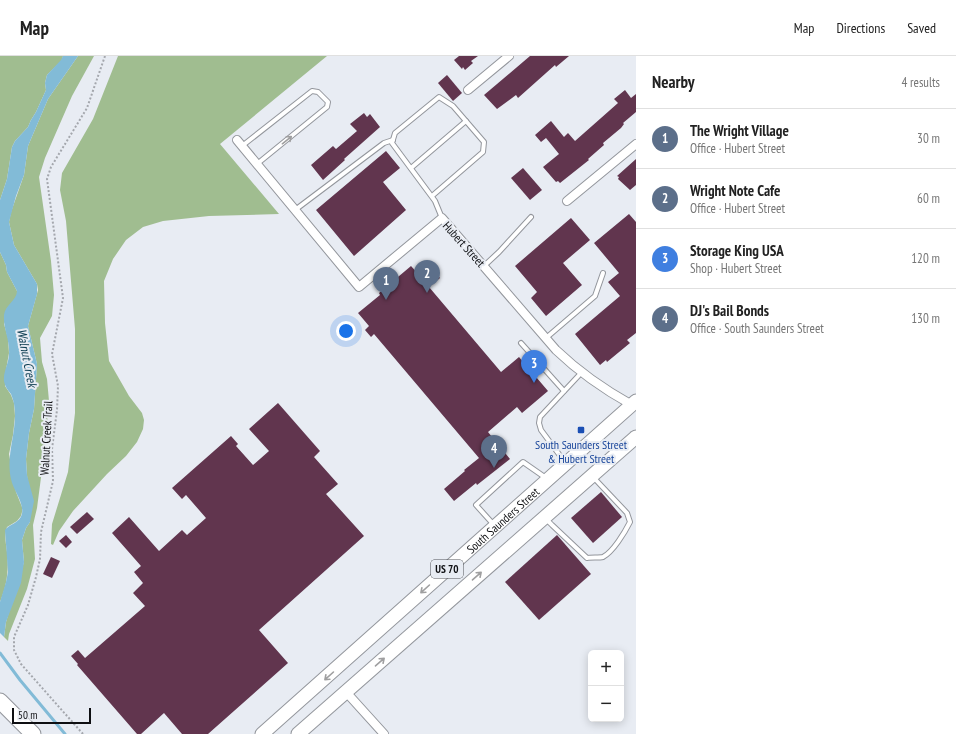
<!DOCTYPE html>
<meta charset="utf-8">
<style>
body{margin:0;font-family:"PT Sans Narrow",sans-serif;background:#f2f2f2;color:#222}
.controls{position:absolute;right:12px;bottom:12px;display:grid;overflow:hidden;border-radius:6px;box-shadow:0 2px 10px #0003}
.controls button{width:36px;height:36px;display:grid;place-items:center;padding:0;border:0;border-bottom:1px solid #e0e0e0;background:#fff;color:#222;font:20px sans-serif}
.scale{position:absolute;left:12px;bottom:10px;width:79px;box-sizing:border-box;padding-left:4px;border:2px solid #0e0f12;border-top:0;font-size:11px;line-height:14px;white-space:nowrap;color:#0e0f12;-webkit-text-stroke:3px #e8ecf3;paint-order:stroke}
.you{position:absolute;left:346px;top:275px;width:14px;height:14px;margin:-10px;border:3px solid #fff;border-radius:50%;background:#1a73e8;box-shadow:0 0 0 6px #1a73e833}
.badge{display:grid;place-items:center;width:26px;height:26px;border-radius:50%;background:#7c3aed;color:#fff;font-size:13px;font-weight:700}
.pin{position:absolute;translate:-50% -33px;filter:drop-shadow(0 1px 2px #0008)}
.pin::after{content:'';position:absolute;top:21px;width:14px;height:12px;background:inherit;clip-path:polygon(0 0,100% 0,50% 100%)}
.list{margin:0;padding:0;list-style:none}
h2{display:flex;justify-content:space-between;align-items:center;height:52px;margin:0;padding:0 16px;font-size:17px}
h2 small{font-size:13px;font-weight:400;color:#767676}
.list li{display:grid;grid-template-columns:26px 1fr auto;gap:12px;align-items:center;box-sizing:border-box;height:60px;padding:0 16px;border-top:1px solid #e0e0e0}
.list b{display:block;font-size:15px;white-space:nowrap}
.list p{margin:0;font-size:13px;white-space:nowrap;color:#767676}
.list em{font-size:13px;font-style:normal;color:#767676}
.map{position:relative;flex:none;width:636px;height:678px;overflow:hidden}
header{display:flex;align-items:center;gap:24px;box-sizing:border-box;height:56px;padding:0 20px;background:#fff;border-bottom:1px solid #e0e0e0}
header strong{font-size:19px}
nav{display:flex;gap:22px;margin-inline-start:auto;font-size:14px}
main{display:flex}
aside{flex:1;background:#fff}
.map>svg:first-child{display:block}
.forest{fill:#a0bd90}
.water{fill:#82bbd7}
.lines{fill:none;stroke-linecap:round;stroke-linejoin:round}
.stream{stroke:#82bbd7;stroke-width:3}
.building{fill:#61354e}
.lane-casing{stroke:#93969c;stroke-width:6}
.street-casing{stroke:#93969c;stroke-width:10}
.primary-casing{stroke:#93969c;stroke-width:15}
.highway-casing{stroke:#93969c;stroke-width:17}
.path{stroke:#a4a7ad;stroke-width:2;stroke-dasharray:2 2;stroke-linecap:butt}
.lane{stroke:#fff;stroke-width:4}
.street{stroke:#fff;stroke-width:8}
.primary{stroke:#fff;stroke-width:13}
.highway{stroke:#fff;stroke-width:15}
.oneway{stroke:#9f9fa0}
.transit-dot{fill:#1a4fb4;stroke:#e8ecf3;stroke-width:1.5}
.labels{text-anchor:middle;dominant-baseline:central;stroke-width:4;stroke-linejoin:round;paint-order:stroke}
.shield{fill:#e8ecf3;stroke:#4f5156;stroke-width:1}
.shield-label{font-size:11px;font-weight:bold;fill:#0e0f12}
.street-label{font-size:12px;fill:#0e0f12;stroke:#e8ecf3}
.transit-label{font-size:12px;fill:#164399;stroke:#e8ecf3}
.water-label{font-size:13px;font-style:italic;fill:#0c3d51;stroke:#e8ecf3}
</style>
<header>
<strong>Map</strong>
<nav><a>Map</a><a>Directions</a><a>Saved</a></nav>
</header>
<main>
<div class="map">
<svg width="636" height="678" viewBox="0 0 636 678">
<rect width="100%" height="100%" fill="#e8ecf3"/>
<!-- forest -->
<g class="forest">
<path d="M0,0H63L62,4L47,19L45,27L46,34L36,56L31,64L28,71L15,85L12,91L7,123L0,144Z"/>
<path d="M78,0H94L72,40L45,102L39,121L51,205L54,239L52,260L40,282L42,306L47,323L49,345L45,391L37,452L33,469L35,503L27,533L9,578L8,585L4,581L6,566L24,506L22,484L26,472L30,466L26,403L29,377L34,353L37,308L28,270L38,234L37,228L14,189L9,166L11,156L24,119L28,90L48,43Z"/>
<path d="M118,0H327L220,88L279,158L209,160L163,165L143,171L126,184L113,203L104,225L105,267L109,305L129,340L142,357L144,364L143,373L137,386L126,400L107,418L73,455L59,475L53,489L51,488L52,468L68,416L75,357V273L66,165L60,134L62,117L93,63Z"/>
<path d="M0,196L6,209L7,216L17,235V239L4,268L8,282L9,297L6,314L5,330L11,339L14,347L15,360L13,379L9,398L16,436L22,451V456L21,460L17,465L7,471C4,480 6,487 7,496C9,513 7,530 0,546Z"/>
</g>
<!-- water -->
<path class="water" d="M63,0H78L48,43L28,90L24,119L16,140L9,166L14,189L37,228V238L28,270L37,308L34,353L29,377L26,403L27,419L34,445L30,466L26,472L22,484L24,506L21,527L6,566L4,581L0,577V546L6,526L8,516L5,474C9,468 20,467 22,458C24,446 13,434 11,423C6,401 15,381 15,359C15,352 14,345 11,338C8,334 5,331 4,325C3,316 9,307 9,298C10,285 3,272 4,259C5,249 17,244 17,235L7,216L6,209L0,196V144L7,123L12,91L15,85L28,71L31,64L36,56L46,34L45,27L47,19L61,4Z"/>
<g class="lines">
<!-- stream -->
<path class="stream" d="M0,597L20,624L65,678"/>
</g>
<!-- building -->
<g class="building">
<path d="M459,0H478L471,5L473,7L465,14L463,11L462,13L454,4Z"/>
<path d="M530,0H569L556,11L555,9L518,42L516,39L497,53L484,39Z"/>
<path d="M447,19L462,37L453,45L438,27Z"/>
<path d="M625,34L631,42L636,38V56L623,67L624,68L621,72L603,87L604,89L588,103L589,104L560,127L558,125L556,126L543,111L559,98L546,82L541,86L535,79L551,65L564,81L568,77L575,85L618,47L614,43Z"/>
<path d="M364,57L367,61L370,58L380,71L344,103L345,104L323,124L311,109L333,90L336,93L357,75L350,68Z"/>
<path d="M386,95L400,112L383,126L406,154L354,200L316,154Z"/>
<path d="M636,103V129L630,134L618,123L619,121L617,120Z"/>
<path d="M523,112L542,134L530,144L511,122Z"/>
<path d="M629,158L636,166V277L627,284L630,287L607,306L606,304L600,309L575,278L620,240L608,226L619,217L594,187Z"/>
<path d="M571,162L590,184L563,207L582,229L546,260L531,242L537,236L515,210Z"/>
<path d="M411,210L421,221L432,212L440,222L429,231L501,316L519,301L548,335L522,357L517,351L488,376L510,403L477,429L476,427L454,445L444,433L465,415L464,414L479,402L374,278L371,281L365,274L369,270L358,257L380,239L379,237Z"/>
<path d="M278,347L320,395L314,401L338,428L326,438L364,480L259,574L288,607L208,678H182L164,657L141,678H137L77,609L78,608L71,600L78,594L85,602L145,550L133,537L143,527L134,516L141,510L112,477L129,461L159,495L182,474L187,479L206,462L186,439L182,443L172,432L231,380L238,388L236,390L253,409L269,395L249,373Z"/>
<path d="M601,436L622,461L593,487L571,462Z"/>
<path d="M87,456L94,463L77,478L70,471Z"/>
<path d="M66,479L72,486L66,492L59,485Z"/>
<path d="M557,479L591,518L539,564L505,526Z"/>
<path d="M51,501L60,505L52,522L43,518Z"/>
</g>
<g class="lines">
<defs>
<g id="lane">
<path d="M242,90L312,35L318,36L328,46L327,51L257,108"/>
<path d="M411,112L466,65"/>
<path d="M432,140L483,96L484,86L453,50L439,41L395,77L392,87L435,145L442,162"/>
<path d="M295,154L384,87L393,84"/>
<path d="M484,210L499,196L531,161"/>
<path d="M546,282L595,240L603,217"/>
<path d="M521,287L564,335"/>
<path d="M564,405L541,374L539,367L540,361L582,316"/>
<path d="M546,463L552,469L587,502C591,501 599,502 603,501C613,496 625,476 630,466L627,457L594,422"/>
<path d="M494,469L476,449L523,406L546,422"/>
</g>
<g id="street">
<path d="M468,34L509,0"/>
<path d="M237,84L359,231L442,162L556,294C579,316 605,334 632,349"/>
<path d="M567,145L636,88"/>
<path d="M346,636L384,678"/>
</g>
<g id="primary">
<path id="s1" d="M262,678L636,345"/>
<path d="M298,678L636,381"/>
</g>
<path id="highway" d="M0,645L33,678"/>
</defs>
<!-- lane casing -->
<use href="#lane" class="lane-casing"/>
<!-- street casing -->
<use href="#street" class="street-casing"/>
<!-- primary casing -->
<use href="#primary" class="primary-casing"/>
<!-- highway casing -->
<use href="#highway" class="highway-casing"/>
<!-- path -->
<path class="path" d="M83,678L21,608L14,594V581L28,549L36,521L40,503L41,476L53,425L52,393L57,354L58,330L52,298L63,242L47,123L51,111L87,52L105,0"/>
<!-- lane -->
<use href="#lane" class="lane"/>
<!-- street -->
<use href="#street" class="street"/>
<!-- primary -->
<use href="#primary" class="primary"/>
<!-- highway -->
<use href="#highway" class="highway"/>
</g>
<!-- one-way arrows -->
<defs><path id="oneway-shaft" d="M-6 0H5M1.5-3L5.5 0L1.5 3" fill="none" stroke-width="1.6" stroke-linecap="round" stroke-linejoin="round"/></defs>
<g class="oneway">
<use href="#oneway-shaft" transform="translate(287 84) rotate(-39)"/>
<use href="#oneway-shaft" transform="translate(477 520) rotate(-41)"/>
<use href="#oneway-shaft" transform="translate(425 533) rotate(138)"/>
<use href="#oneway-shaft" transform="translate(380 606) rotate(-41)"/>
<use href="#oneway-shaft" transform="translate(329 620) rotate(138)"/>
</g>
<!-- markers -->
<rect class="transit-dot" x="577" y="370" width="8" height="8" rx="2"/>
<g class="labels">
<!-- shield labels -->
<rect class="shield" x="431" y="504" width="32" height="18" rx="3"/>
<g class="shield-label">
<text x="447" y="513">US 70</text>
</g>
<!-- street labels -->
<g class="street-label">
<text transform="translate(464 188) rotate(48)">Hubert Street</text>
<text transform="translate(46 382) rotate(-87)">Walnut Creek Trail</text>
<text stroke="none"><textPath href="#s1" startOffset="322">South Saunders Street</textPath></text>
</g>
<!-- transit labels -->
<g class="transit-label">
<text x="581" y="388">South Saunders Street<tspan x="581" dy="14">&amp; Hubert Street</tspan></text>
</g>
<!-- water labels -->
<g class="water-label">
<text transform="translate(27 302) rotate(79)">Walnut Creek</text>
</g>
</g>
</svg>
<div class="controls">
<button>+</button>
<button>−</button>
</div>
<div class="scale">50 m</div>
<div class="you"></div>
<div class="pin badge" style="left:386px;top:244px;background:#5c6f8a">1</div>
<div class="pin badge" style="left:427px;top:237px;background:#5c6f8a">2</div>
<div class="pin badge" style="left:534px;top:327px;background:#3f7fe0">3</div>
<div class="pin badge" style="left:494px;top:412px;background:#5c6f8a">4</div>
</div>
<aside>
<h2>Nearby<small>4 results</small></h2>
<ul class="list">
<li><span class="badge" style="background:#5c6f8a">1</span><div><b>The Wright Village</b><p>Office · Hubert Street</p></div><em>30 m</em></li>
<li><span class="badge" style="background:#5c6f8a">2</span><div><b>Wright Note Cafe</b><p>Office · Hubert Street</p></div><em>60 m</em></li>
<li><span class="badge" style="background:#3f7fe0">3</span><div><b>Storage King USA</b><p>Shop · Hubert Street</p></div><em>120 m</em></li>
<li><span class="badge" style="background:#5c6f8a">4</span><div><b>DJ's Bail Bonds</b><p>Office · South Saunders Street</p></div><em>130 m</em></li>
</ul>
</aside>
</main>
